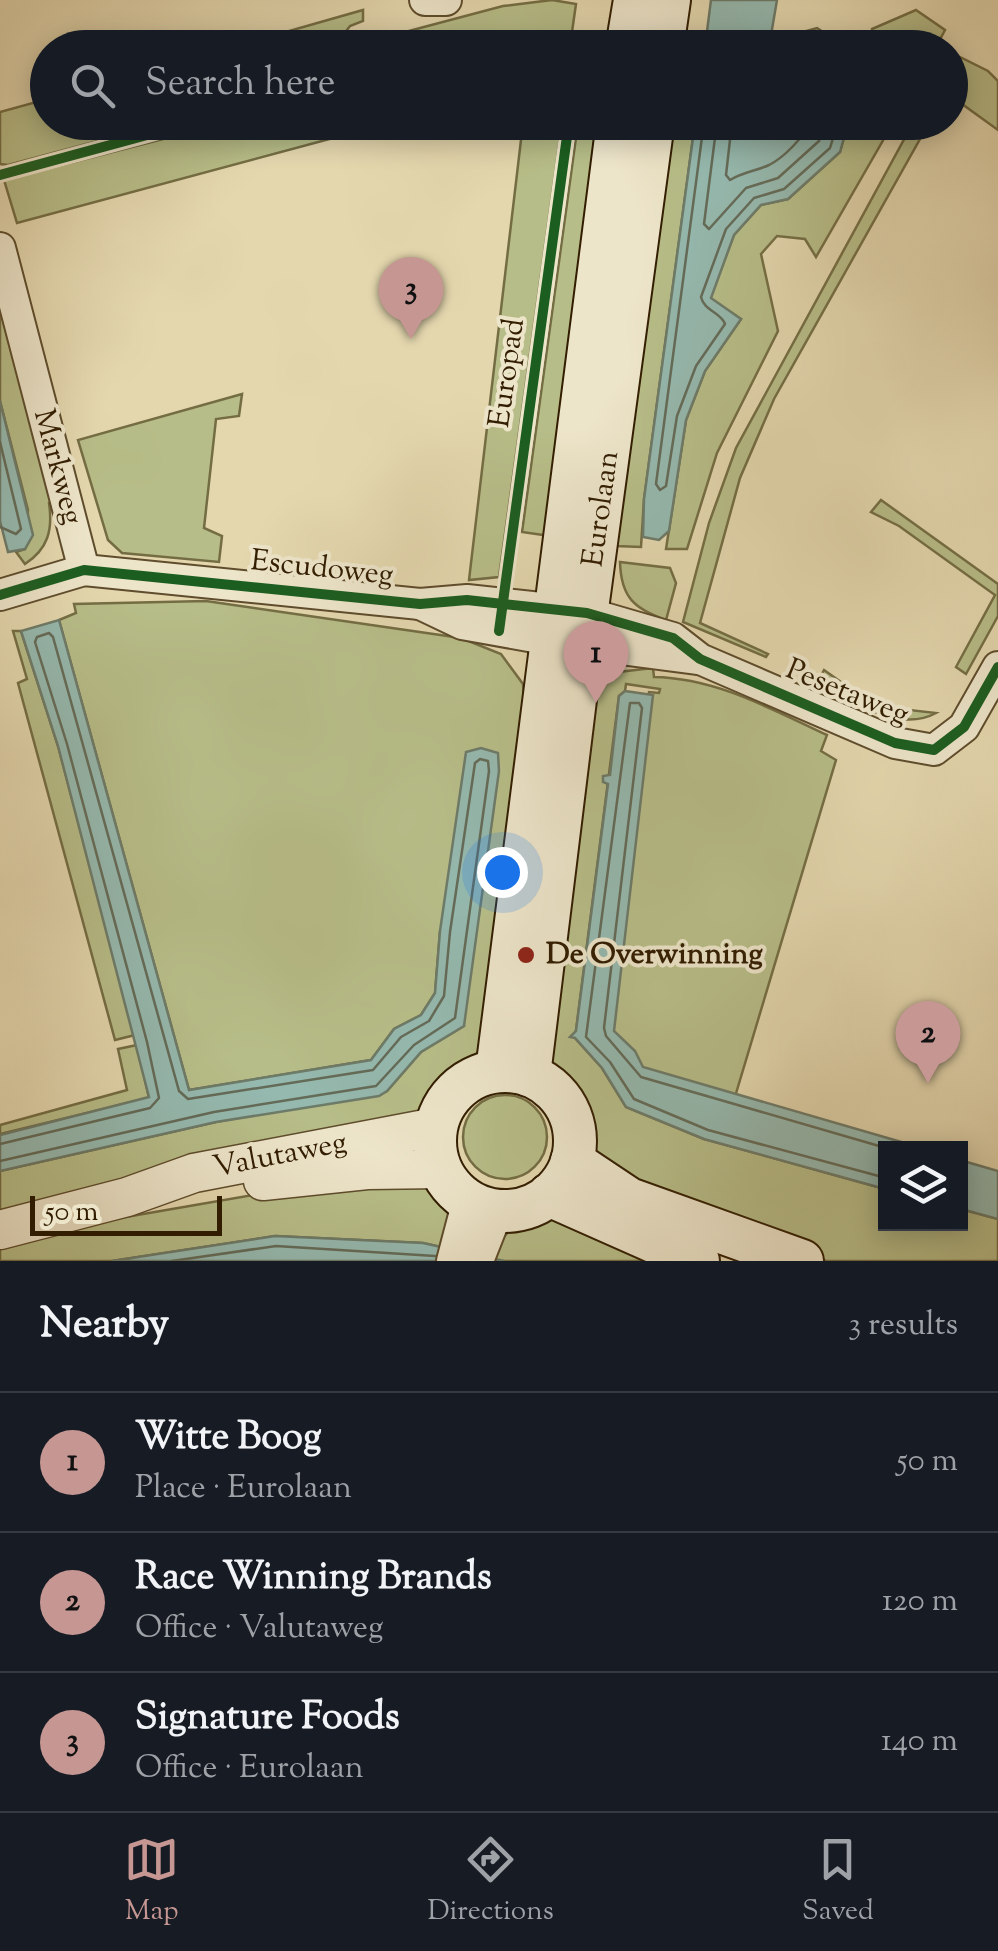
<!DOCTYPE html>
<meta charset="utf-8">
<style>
body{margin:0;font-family:"Sorts Mill Goudy",serif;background:#20242c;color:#f1f3f6}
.controls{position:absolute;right:30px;bottom:30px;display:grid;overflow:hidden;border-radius:0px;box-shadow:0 5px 25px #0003}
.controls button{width:90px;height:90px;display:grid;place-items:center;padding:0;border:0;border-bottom:2px solid #363941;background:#171b24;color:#f1f3f6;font:50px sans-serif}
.scale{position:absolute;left:30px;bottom:25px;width:192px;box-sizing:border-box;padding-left:10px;border:5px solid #321d01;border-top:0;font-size:28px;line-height:35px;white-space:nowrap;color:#321d01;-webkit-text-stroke:8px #ede5ca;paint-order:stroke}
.you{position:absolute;left:502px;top:872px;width:35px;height:35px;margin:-25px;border:8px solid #fff;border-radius:50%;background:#1a73e8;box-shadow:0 0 0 15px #1a73e833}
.badge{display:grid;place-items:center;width:65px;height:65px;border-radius:50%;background:#c59692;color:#111;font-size:32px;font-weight:700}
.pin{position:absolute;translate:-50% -82px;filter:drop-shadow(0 2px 5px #0008)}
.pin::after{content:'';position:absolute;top:52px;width:35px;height:30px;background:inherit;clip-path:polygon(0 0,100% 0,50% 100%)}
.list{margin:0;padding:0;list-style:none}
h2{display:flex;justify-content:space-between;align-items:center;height:130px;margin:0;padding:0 40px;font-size:42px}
h2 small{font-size:32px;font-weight:400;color:#9ea1a6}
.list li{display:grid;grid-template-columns:65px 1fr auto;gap:30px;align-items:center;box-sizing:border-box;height:140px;padding:0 40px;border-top:2px solid #363941}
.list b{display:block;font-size:38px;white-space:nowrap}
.list p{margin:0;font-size:32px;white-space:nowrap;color:#9ea1a6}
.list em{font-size:32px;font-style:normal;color:#9ea1a6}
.icon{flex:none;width:55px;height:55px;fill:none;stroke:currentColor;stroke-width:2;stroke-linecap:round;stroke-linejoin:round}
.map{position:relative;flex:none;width:998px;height:1261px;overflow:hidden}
.search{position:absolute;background:#171b24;box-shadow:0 5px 25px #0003;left:30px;right:30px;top:30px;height:110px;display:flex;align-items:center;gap:25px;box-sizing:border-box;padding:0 35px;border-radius:55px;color:#9ea1a6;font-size:38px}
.sheet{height:550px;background:#171b24}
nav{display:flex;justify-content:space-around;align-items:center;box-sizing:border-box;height:140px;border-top:2px solid #363941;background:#171b24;font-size:28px;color:#9ea1a6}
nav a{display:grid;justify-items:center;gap:5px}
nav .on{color:#c59692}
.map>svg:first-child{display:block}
.green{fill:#b7bd88;stroke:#746d44;stroke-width:2.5}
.water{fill:#95b9af;stroke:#6d7b69;stroke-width:2.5}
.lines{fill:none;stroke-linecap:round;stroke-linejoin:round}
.shore{stroke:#646b58;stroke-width:2.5}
.minor-casing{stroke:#5e4c2c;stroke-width:34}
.tertiary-casing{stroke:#5e4c2c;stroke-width:41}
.secondary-casing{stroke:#321d01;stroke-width:46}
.minor{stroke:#ede5ca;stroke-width:30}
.tertiary{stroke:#ede5ca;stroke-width:38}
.secondary{stroke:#ede5ca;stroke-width:42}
.cycleway-casing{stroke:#ede5ca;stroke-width:16}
.cycleway{stroke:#1b5e20;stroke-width:10}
.poi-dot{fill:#8f2418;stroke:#ede5ca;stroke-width:4}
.labels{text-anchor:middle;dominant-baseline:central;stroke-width:8;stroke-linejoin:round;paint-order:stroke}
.street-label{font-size:30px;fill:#321d01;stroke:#ede5ca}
.poi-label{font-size:30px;font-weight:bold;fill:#321d01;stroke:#ede5ca;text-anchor:start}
</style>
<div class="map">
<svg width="998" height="1261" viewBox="0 0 998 1261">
<rect width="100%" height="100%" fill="#e4d7ae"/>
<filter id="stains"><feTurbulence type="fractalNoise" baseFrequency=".002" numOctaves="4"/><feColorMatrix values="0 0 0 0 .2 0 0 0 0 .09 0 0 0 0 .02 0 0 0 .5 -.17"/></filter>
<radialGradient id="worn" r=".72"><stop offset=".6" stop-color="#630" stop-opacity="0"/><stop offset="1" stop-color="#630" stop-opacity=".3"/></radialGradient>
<!-- green -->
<g class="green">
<path d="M552,0L576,4L572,32L565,38L503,33L448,47H357L362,40L374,37L375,40L503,6Z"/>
<path d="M363,10V21L350,26L334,47H233Z"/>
<path d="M916,10L945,30L936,47H893L876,42L872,29Z"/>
<path d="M817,28L846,47H769L770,41Z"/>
<path d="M958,56L988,71L998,81V130L951,96V66Z"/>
<path d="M47,99L48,122L165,123L8,165L0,164V112Z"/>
<path d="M229,122L286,130L292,123H389L17,223L4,180Z"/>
<path d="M523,123H562L499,577L469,580Z"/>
<path d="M578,123H608L557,537L522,532Z"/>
<path d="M661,123H695L644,499L641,547L616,546Z"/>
<path d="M848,123H893L816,257L805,239L777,236L761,254L778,331L717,453L687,549H666L686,420L705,371L741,319L710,298L734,235L761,205L788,199L840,152Z"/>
<path d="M913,123H929L774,399L740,478L700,623L768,654L766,657L683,622L709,523L736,448Z"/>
<path d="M0,290L57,498L49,503C53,530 48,549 25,564L16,552L25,549L28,510L0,401Z"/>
<path d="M242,394L239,416L216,419L204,528L222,536L219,562L122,553L108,540L78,440Z"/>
<path d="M881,500L998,584V616L966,674L956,667L995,595L899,526L871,512Z"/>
<path d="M620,562L670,568L676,583L666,620C635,609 621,598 620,562Z"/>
<path d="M206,601L461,638L501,654L523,684L528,771L478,1059L452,1080L427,1110L0,1214V1171L216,1122L387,1091L421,1052L464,1026L440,931L435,993L421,1015L394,1029L371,1060L189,1090L59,620L76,613L74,604Z"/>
<path d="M13,631H21L58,746L135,1035L115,1040L18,683L27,679Z"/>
<path d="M653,668L654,677C716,678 771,709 827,735L821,751L836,760L734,1100L644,1072L609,1030L649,692L659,693L660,689L626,684L625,691L619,696L575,1038L602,1068L626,1107L704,1139L885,1189L886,1224H960L961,1209L998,1219V1261H826L629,1188L588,1156L574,1108L556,1077L540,1041L593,685L610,673Z"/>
<path d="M824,670L872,704L902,710L903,715H909L910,710L936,713C898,734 851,700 817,683Z"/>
<path d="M137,1045L149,1098L0,1134V1125L127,1090L118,1049Z"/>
<circle cx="505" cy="1137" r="42"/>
<path d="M317,1184H432L449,1206L445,1248L423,1243L275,1236L112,1261H0V1244L97,1222Z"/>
<path d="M549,1216L665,1261H491C504,1227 515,1224 549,1216Z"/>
</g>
<!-- water -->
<g class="water">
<path d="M711,0H777L769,47H705Z"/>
<path d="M695,123H848L840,152L788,199L761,205L734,235L711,298L741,319L705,371L686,420L669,531L659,540L643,537L644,499Z"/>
<path d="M0,401L33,535L25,549L8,552L0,521Z"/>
<path d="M59,620L189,1090L371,1060L394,1029L421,1015L435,993L440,931L466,752L481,748L498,753L499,771L464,1026L421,1052L387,1091L379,1096L216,1122L0,1171V1135L149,1097L58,746L21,631Z"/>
<path d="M625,691L653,695L614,1031L635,1051L643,1067L922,1148H886L885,1189L704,1139L626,1107L602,1068L575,1038L570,1037L576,1031L608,784L603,782V776L610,775L619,696Z"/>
<path d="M960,1160L998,1171V1219L961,1209Z"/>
<path d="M275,1236L423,1243L504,1261H112Z"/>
</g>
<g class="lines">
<!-- shore -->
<g class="shore">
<path d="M704,122L656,484L660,490L666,486L677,416L696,366L725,324C721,312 704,311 701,297L726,229L754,198L784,189L830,148L838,122"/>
<path d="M717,122L704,224L709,229L746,188L778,178L819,141L825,122"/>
<path d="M732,122L726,175L730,180C743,172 756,171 769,165C783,158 805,137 809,122"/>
<path d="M0,442L21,529L16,534L0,527"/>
<path d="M0,1144L150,1108L159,1098L147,1042L67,744L35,642L37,637L49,633L53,637L179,1091L188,1099L373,1070L401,1037L429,1021L444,996L450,932L475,763L480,759L488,761L489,771L455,1018L414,1045L376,1086L214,1112L0,1161"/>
<path d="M886,1178L708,1130L634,1099L610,1062L586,1037L630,703H639L642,708L604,1028L606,1036L641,1077L886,1148"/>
<path d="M172,1261L276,1246L435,1256"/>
</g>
<defs>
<g id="minor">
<path d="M425,0H446"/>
<path d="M0,248L84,570"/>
<path d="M0,595L84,570L420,604L467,600L587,613L673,638L700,659L895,743L934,750L964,727L998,667"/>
<path d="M420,604L462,624L551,640L697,659"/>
<path d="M452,1261L468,1200"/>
<path d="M478,1261L498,1210"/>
</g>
<g id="tertiary">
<path d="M263,1181L367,1170L441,1169"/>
<path d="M0,1230L127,1197L194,1173L436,1127"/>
</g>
<g id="secondary">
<path d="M627,48L635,0"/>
<path d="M662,48L669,0"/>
<path d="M497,1071L618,122"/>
<circle cx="505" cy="1141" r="70"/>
<path d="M529,1075L578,675L653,122"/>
<path d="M572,1161L629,1199L802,1261"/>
<path d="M549,1195L698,1261"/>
</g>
</defs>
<!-- minor casing -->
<use href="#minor" class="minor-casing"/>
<!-- tertiary casing -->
<use href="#tertiary" class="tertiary-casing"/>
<!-- secondary casing -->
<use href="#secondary" class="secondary-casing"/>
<!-- minor -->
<use href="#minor" class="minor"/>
<!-- tertiary -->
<use href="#tertiary" class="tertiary"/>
<!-- secondary -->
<use href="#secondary" class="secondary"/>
<defs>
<g id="cycleway">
<path d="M0,175L195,122"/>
<path d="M0,595L84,570L420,604L467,600L587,613L673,638L700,659L895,743L934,750L964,727L998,667"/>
<path d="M499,631L569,122"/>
</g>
</defs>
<!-- cycleway casing -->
<use href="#cycleway" class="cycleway-casing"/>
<!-- cycleway -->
<use href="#cycleway" class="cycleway"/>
</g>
<!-- markers -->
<circle class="poi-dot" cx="526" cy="955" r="10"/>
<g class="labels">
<!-- street labels -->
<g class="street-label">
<text transform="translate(508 373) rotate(-82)">Europad</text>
<text transform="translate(57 467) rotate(75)">Markweg</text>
<text transform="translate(602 509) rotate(-82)">Eurolaan</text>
<text transform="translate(322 569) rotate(6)">Escudoweg</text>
<text transform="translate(847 693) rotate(22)">Pesetaweg</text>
<text transform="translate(280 1156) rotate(-11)">Valutaweg</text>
</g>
<!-- poi labels -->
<g class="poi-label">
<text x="546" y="955">De Overwinning</text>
</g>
</g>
<rect width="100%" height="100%" filter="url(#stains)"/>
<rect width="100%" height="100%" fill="url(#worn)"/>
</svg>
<div class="controls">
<button><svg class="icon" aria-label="layers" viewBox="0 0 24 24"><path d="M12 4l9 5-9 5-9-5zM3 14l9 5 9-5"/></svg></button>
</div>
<div class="scale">50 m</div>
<div class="you"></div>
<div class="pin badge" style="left:596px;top:703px">1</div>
<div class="pin badge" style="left:928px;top:1083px">2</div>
<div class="pin badge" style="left:411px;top:339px">3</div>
<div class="search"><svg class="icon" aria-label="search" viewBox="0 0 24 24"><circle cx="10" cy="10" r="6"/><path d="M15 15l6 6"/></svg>Search here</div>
</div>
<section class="sheet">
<h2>Nearby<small>3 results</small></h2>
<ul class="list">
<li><span class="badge">1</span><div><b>Witte Boog</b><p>Place · Eurolaan</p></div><em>50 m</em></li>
<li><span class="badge">2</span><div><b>Race Winning Brands</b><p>Office · Valutaweg</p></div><em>120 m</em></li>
<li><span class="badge">3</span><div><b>Signature Foods</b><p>Office · Eurolaan</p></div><em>140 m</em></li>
</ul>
</section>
<nav>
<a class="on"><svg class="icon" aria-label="map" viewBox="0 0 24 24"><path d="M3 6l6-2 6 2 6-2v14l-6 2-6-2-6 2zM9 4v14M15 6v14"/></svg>Map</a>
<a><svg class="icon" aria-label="directions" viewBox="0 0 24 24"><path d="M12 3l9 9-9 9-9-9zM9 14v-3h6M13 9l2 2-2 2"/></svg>Directions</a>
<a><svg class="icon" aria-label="saved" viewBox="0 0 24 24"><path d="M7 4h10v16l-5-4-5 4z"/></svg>Saved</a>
</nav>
